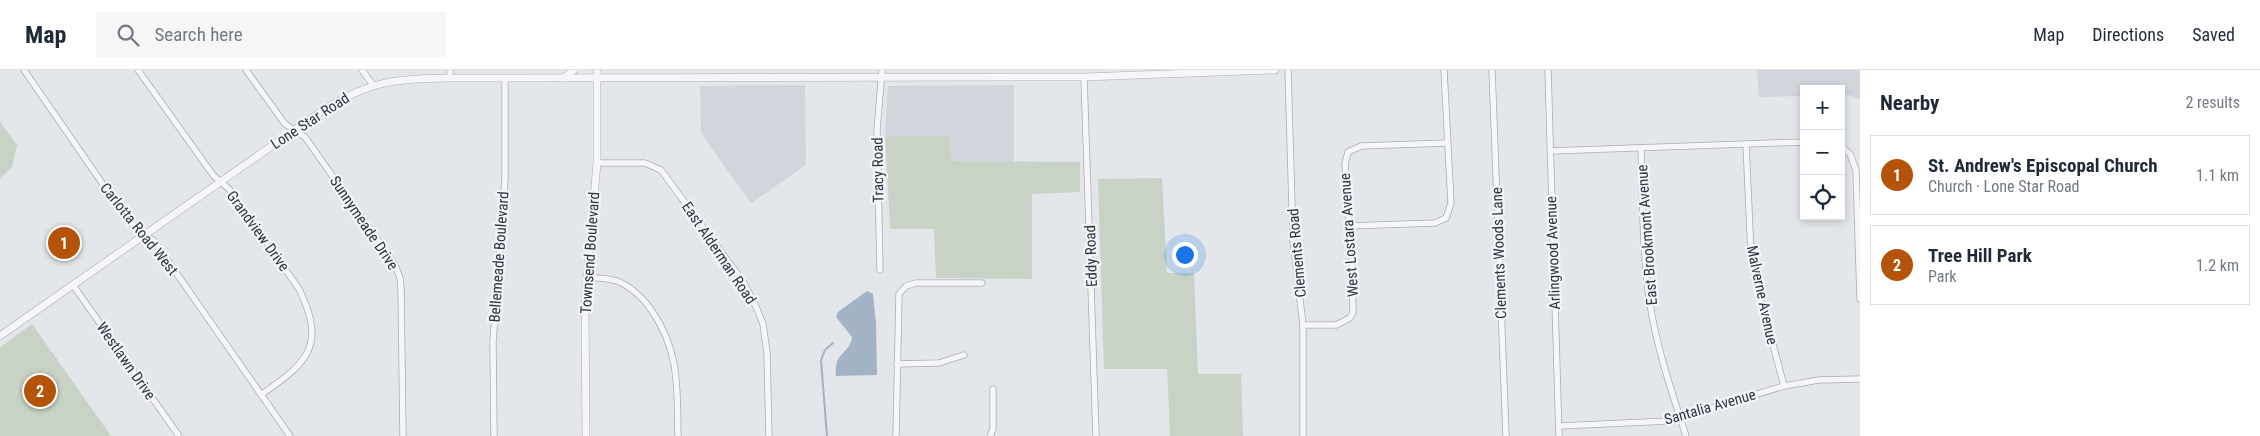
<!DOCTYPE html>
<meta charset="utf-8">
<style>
body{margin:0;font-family:"Roboto Condensed",sans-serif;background:#f6f6f7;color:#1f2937}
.controls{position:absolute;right:15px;top:15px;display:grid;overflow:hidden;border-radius:0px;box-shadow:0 2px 8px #0003}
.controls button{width:45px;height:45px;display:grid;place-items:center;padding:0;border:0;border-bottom:1px solid #e0e1e3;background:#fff;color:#1f2937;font:25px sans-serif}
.you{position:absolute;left:1184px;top:184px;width:18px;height:18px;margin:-12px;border:4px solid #fff;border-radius:50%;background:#1a73e8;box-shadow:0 0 0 8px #1a73e833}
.badge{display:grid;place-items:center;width:32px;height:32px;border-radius:50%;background:#b45309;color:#fff;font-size:16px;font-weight:700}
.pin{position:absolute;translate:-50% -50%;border:2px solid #fff;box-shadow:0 1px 5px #0006}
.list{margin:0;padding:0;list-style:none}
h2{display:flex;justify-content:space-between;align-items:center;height:65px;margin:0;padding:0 20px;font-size:21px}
h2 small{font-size:16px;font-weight:400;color:#747a83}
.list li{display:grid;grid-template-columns:32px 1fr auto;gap:15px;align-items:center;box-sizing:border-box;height:80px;margin:0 10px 10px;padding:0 10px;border:1px solid #e0e1e3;border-radius:0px}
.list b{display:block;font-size:19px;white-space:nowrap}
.list p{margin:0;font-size:16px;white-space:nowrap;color:#747a83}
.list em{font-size:16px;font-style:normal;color:#747a83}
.icon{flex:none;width:28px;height:28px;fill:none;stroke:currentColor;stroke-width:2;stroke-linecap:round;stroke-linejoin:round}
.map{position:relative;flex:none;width:1860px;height:366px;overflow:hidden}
header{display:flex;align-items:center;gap:30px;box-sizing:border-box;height:70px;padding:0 25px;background:#fff;border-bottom:1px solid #e0e1e3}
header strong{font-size:24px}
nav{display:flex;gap:28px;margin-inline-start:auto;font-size:18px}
.search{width:350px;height:45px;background:#f6f6f7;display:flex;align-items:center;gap:12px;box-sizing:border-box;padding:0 18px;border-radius:0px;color:#747a83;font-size:19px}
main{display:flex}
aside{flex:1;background:#fff}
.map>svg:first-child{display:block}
.built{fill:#d2d5db}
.green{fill:#c8d3c5}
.water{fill:#a2b3c5}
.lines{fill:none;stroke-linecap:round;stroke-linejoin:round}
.stream{stroke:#a2b3c5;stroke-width:2}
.minor-casing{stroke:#a9adb4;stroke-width:7}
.tertiary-casing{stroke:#a9adb4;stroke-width:8}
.minor{stroke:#f6f6f8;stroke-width:5.5}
.tertiary{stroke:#f6f6f8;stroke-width:7}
.labels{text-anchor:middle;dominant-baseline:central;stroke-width:4.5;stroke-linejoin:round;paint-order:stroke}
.street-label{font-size:15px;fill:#2d3340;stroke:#f3f4f7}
</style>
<header>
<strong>Map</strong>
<div class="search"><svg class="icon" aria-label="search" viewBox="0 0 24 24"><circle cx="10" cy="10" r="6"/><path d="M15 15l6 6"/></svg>Search here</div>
<nav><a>Map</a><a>Directions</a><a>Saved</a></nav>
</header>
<main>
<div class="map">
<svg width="1860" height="366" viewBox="0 0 1860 366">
<rect width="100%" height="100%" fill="#e3e6ea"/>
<!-- built -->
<g class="built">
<path d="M1757,0H1860V30L1850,25H1841V19H1804V26L1759,27Z"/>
<path d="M805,15L806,95L751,133L701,63L700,16Z"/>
<path d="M1014,15V92L951,91L949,66H885L888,16Z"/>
</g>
<!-- green -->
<g class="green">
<path d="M0,52L17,75L12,97L0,108Z"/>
<path d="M885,66H949L951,91L1080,92V122L1032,124V209L936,208L934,159H890Z"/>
<path d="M1162,108L1167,203H1194L1198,304H1241L1243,366H1170L1167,299H1104L1098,109Z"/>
<path d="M32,254L35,258L111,366H0V277Z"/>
</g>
<!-- water -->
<path class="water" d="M867,221L873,224L876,253L877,305L836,306C833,282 850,284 852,267L836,247L838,242Z"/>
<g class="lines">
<!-- stream -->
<path class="stream" d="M827,366L821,290L825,280L833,273"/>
<defs>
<g id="minor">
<path d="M24,0L111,126L135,158L154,171L290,366"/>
<path d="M138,0L213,105L229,119L299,219C327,276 307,293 262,324"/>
<path d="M246,0L285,54L305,67L395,195L400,208L401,218L403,366"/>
<path d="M362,0L373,15"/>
<path d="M1288,0L1293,171L1303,255V366"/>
<path d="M1492,0L1506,366"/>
<path d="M1548,0L1559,366"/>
<path d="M1084,7L1096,366"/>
<path d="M450,8V0"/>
<path d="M1746,74L1751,183L1755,207L1784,316"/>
<path d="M1841,76L1850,84L1856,100L1860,229"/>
<path d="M1641,78C1643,130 1642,183 1650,234C1657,279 1672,323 1686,366"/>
<path d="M1550,81L1804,72"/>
<path d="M597,93H645L661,100L744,213L757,239L763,254L767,283L769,366"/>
<path d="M1348,156L1435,153L1446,148L1451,133L1444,0"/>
<path d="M880,200L877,60L882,0"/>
<path d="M587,207C597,208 608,208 617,211C632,217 643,228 652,241C680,282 677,318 678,366"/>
<path d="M73,215L179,366"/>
<path d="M1303,255H1336L1350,248L1353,242L1352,195L1345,94L1348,82L1361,76L1447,73"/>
<path d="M897,294L939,293L964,285"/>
<path d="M1559,356L1669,351L1784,316L1819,310L1860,309"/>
<path d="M494,366L493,272L505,108V8"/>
<path d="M896,366L899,224L906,216L916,213H982"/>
<path d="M990,366L993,359V319"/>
</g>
<g id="tertiary">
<path d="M563,8L574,0"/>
<path d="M0,266L326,38C374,10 395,9 450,8L1084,7L1275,0"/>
<path d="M586,366L585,234L597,93V0"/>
</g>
</defs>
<!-- minor casing -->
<use href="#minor" class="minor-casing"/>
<!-- tertiary casing -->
<use href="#tertiary" class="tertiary-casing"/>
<!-- minor -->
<use href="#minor" class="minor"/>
<!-- tertiary -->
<use href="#tertiary" class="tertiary"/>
</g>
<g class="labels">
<!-- street labels -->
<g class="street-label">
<text transform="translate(310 51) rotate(-33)">Lone Star Road</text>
<text transform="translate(878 100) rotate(-91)">Tracy Road</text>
<text transform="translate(364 153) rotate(56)">Sunnymeade Drive</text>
<text transform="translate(139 159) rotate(51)">Carlotta Road West</text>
<text transform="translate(258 161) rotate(54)">Grandview Drive</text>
<text transform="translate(1349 165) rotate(-94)">West Lostara Avenue</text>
<text transform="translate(1647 165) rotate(-94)">East Brookmont Avenue</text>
<text transform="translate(590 183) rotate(-86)">Townsend Boulevard</text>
<text transform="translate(719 183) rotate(56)">East Alderman Road</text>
<text transform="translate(1297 183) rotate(-95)">Clements Road</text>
<text transform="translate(1499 183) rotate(-92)">Clements Woods Lane</text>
<text transform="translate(1553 183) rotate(-92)">Arlingwood Avenue</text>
<text transform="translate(1091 186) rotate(-92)">Eddy Road</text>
<text transform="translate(499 187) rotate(-86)">Bellemeade Boulevard</text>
<text transform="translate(1762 225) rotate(78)">Malverne Avenue</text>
<text transform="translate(126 291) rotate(55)">Westlawn Drive</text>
<text transform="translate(1710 337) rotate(-16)">Santalia Avenue</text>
</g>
</g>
</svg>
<div class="controls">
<button>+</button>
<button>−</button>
<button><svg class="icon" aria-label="locate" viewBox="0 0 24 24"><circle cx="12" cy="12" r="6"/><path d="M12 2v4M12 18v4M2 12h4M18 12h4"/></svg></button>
</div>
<div class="you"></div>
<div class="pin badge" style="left:64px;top:173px">1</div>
<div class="pin badge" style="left:40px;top:321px">2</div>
</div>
<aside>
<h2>Nearby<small>2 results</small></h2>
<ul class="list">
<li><span class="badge">1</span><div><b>St. Andrew's Episcopal Church</b><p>Church · Lone Star Road</p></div><em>1.1 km</em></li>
<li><span class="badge">2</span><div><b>Tree Hill Park</b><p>Park</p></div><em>1.2 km</em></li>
</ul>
</aside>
</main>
